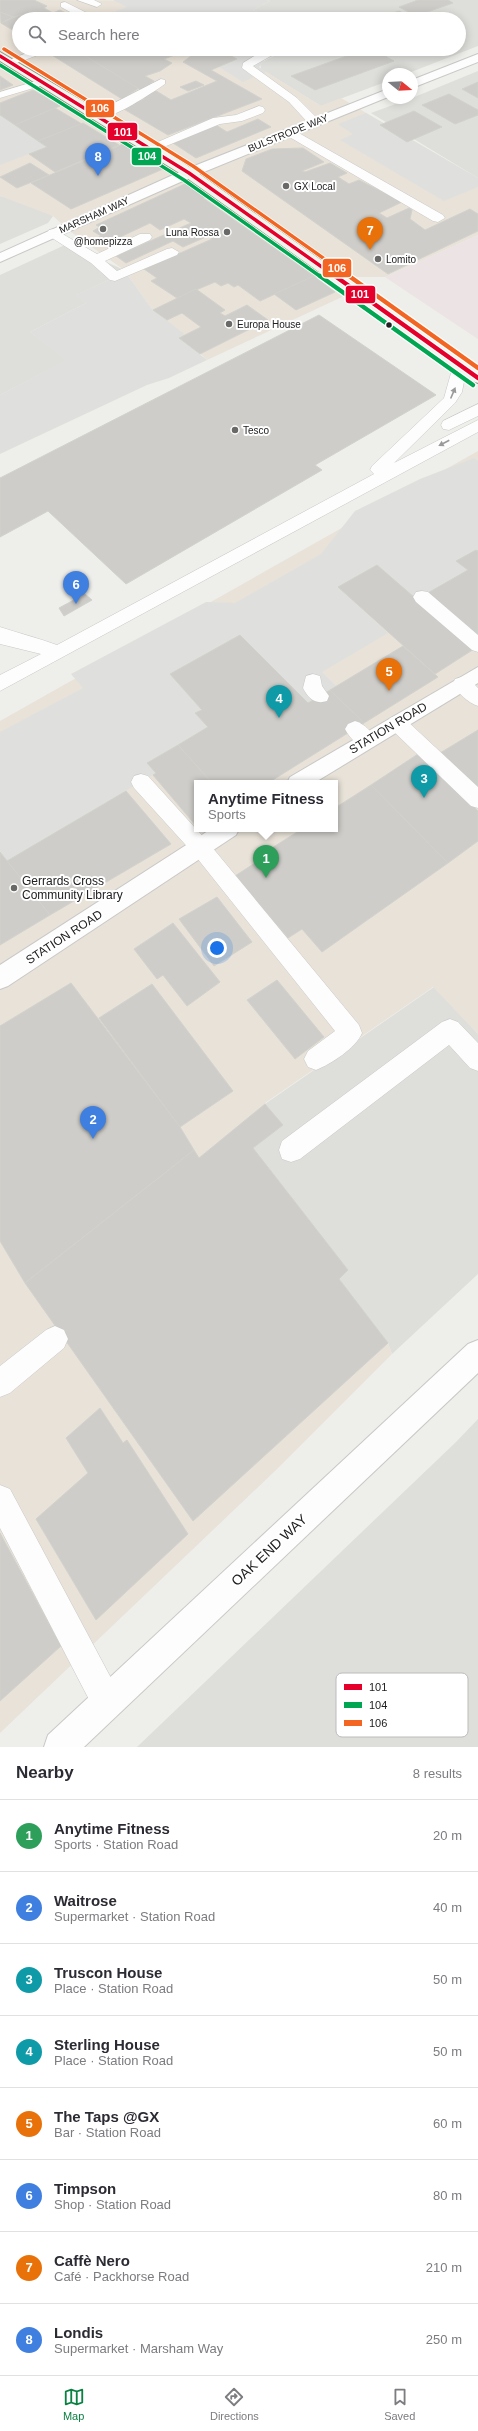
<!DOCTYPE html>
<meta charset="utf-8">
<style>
body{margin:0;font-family:Helvetica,sans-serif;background:#f2f2f3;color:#2b2b33}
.compass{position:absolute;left:382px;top:68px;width:36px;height:36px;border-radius:50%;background:#fff;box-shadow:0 2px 10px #0003;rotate:108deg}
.you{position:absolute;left:217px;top:948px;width:14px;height:14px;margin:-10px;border:3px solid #fff;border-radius:50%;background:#1a73e8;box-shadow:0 0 0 6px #1a73e833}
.badge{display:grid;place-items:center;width:26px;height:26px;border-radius:50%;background:#0b8043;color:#fff;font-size:13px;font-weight:700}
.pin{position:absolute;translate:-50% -33px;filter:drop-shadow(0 1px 2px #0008)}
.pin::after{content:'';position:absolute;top:21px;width:14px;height:12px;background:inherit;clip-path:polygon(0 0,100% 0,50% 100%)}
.popup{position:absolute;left:194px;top:780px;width:144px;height:52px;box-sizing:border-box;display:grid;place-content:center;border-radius:0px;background:#fff;filter:drop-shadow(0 1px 3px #0005);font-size:13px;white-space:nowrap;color:#7c7c81}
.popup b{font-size:15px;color:#2b2b33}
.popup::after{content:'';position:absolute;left:50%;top:100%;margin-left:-8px;border:8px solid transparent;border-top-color:#fff}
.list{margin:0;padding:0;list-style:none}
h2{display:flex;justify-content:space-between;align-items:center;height:52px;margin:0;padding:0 16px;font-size:17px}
h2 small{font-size:13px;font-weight:400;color:#7c7c81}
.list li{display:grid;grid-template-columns:26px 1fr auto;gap:12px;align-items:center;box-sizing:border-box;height:72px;padding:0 16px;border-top:1px solid #e1e1e2}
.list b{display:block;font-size:15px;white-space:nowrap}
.list p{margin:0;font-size:13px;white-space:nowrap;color:#7c7c81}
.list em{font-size:13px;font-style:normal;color:#7c7c81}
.icon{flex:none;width:22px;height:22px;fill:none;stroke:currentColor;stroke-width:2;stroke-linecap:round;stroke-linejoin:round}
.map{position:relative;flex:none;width:478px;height:1747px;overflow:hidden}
.search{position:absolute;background:#fff;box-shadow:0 2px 10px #0003;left:12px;right:12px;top:12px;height:44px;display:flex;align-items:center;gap:10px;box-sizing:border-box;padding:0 14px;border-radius:22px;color:#7c7c81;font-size:15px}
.sheet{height:628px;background:#fff}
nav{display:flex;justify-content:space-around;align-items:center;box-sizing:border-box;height:56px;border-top:1px solid #e1e1e2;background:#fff;font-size:11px;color:#7c7c81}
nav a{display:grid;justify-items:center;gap:2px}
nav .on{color:#0b8043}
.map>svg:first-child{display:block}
.residential{fill:#dededb}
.commercial{fill:#e8e2d8;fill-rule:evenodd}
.industrial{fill:#ece3e4}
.parking{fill:#dfe0dd}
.building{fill:#cecdc9;stroke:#d2d2cc}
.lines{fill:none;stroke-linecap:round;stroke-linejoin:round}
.lane-casing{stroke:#c8c8c6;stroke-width:1}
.street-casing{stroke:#c8c8c6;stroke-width:2}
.secondary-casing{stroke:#8c9a82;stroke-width:2}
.lane{fill:#fcfdfc;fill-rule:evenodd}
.street{fill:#fcfdfc;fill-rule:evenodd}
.secondary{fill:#f0f4ec;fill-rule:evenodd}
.bus-1-far1-casing{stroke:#fff;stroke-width:5}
.bus-1-casing{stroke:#fff;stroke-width:7}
.bus-2-far1-casing{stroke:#fff;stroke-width:5}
.bus-2-casing{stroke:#fff;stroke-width:7}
.bus-3-far1-casing{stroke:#fff;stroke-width:5}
.bus-3-casing{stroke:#fff;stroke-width:7}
.bus-1-far1{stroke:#e4002b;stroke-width:3.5}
.bus-1{stroke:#e4002b;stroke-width:4.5}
.bus-2-far1{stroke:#00a651;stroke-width:3.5}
.bus-2{stroke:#00a651;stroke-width:4.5}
.bus-3-far1{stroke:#f26522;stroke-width:3.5}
.bus-3{stroke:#f26522;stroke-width:4.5}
.oneway{fill:#999a99}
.poi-dot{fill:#696967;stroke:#fff;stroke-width:1.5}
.bus-dot{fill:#212121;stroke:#fff;stroke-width:1.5}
.labels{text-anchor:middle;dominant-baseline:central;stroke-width:4;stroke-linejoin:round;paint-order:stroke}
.far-street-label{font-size:10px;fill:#212121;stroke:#fff}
.far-poi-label{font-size:10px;fill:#212121;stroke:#fff;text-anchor:start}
.street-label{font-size:12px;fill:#212121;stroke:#fff}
.poi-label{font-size:12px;fill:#212121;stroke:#fff;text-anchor:start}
.near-street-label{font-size:14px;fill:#212121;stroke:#fff}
.key{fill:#fff;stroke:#bcbcbc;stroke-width:1}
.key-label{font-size:11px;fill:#212121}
.line-badge{stroke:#fff;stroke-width:1.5}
.badge-label{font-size:11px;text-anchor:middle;font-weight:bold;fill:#fff}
</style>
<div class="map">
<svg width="478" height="1747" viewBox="0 0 478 1747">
<rect width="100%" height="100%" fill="#eeefea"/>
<!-- residential -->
<g class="residential">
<path d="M267,0H478V46L406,74H388V81L321,106L261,69L260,63L288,49H459V19H270L253,10L270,1Z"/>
<path d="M478,71V178L371,113L412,98Z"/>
<path d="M0,196L15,200L53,216L48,223L0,244Z"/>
<path d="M67,244L124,270L115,277L76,295L86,303L30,332L67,360L0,395V275Z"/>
<path d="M434,987L478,1034V1274L392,1354L388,1343L339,1279L348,1270L253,1148L265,1104Z"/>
<path d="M478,1419V1747H137L456,1442Z"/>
</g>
<!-- commercial -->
<g class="commercial">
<path d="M0,0L270,1L253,10L270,19H19V49H288L264,60L259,67L261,69L321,106L341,98L478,179V235L385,277H346L342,297L207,360L151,308L124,270L71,232L53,216L0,196Z"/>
<path d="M478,451V1034L433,987L265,1103L283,1125L253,1148L348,1270L339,1279L388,1343L392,1354L276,1470L0,1733V721ZM197,783H335V829H197Z"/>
</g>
<!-- industrial -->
<path class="industrial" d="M478,235V339L385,277Z"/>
<!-- parking -->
<g class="parking">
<path d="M113,0H267L270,1L253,10L270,19H127L114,12L127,7Z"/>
<path d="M219,49H288L264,60L259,67L266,72L243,82L219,67L237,59Z"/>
<path d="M366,113L478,178V187L444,201L340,140L353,134L338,124Z"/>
<path d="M0,115L47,147L0,165Z"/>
<path d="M124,270L151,308L184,334L179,338L207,360L169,378L147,385L0,454V395L66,360L30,332L86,303L75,295L115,277Z"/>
<path d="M474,458L478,461V551L476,550L457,561L468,570L417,600L377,565L338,587L388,633L322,672L336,686L308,703L240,635L170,674L202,710L195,713L208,727L148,762L156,773L7,861L0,851V732L83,688L71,674L206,602L235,603L321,554L355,511L420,479Z"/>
</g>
<!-- building -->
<g class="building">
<path d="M0,0H34L47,6L44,8L53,13L60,10L77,19H27L20,15L13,17L0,12Z"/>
<path d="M418,0H448L453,3L416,16L399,7Z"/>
<path d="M399,11L415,19H398L389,14Z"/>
<path d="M0,12L13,17L1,23Z"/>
<path d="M20,15L27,19H19V34L1,23Z"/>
<path d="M57,49H74L139,88L122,99L47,52Z"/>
<path d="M74,49H165L175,55L164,59L172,63L160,71L145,76L154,81L141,90Z"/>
<path d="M200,49H219L237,59L211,70L262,99L168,135L122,108L144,99L140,97L153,89L171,100L217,81L183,62Z"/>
<path d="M366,49H373L394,61L315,90L291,76Z"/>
<path d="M0,76L13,85L0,90Z"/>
<path d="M196,81L204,85L188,91L180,87Z"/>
<path d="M478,82V98L462,89Z"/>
<path d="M33,90L60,106L15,125L0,115V103Z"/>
<path d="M449,94L478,110V115L455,124L422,105Z"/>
<path d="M55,108L82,124L38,141L15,125Z"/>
<path d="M414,111L442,127L407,142L380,125Z"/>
<path d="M258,119L271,127L196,158L170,141L216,125L227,132Z"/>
<path d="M83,123L119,145L55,172L29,154L47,147L38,141Z"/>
<path d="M123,144L163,169L71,209L31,183Z"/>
<path d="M303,148L324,162L302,171L305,172L330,163L347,173L338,177L349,184L359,180L402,202L379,213L387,218L409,208L412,210L410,219L425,230L470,209L478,214V231L388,274L242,171L246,159L272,149Z"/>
<path d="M30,163L49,175L17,188L0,177Z"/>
<path d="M187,183L207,197L203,198L314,276L260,301L238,285L234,287L228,283L221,286L215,282L177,298L151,281L157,278L144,269L212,239L208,236L183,247L173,241L126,263L116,256L191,223L184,219L160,230L150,223L101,246L92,241L101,236L93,231L100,227L96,225Z"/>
<path d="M314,276L335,292L296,310L274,294Z"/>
<path d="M196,289L225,310L220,313L225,316L247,305L268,320L200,354L179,338L201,327L182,313L167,320L153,310Z"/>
<path d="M319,315L436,395L315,465L322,470L126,584L48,511L0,537V478Z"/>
<path d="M476,550L478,551V640L426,594L468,570L456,561Z"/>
<path d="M377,565L474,649L435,674L338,587Z"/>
<path d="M85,594L92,600L64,616L59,608Z"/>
<path d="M240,635L308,703L330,690L364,723L268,783H212L178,745L208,727L195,713L202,710L170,674Z"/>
<path d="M403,646L438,677L364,723L330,690Z"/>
<path d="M478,730V790L440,753Z"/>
<path d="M178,745L212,783H197V827L153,775L156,773L147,763Z"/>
<path d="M418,754L478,811V841L448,863L371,785Z"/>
<path d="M371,785L448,863L322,952L302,929L288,938L235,876L258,861L256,858L302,829H335V808Z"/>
<path d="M126,791L171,844L50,915L7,861Z"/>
<path d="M0,852L50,915L0,945Z"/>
<path d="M217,897L252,942L214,966L179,919Z"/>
<path d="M173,923L220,982L187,1006L163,975L157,979L134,949Z"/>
<path d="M277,980L324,1037L295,1059L247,1000Z"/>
<path d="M71,983L180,1127L194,1150L25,1283L0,1241V1026Z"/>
<path d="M152,984L233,1091L180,1127L99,1018Z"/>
<path d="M265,1104L283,1125L253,1148L348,1270L339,1279L388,1343L193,1521L25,1283L194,1150L199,1158Z"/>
<path d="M100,1408L123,1443L127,1440L188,1534L96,1620L36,1519L88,1473L66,1438Z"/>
<path d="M0,1533L61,1646L0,1701Z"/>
</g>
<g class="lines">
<defs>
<g id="lane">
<path d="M77,0H94L102,4L97,7Z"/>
<path d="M65,2L95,17L96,19H83L61,7V3Z"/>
<path d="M37,49H54L14,64H6L4,62Z"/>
<path d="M266,49H283L253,66L297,98L318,119L320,122L318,125H310L289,102L242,68L243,63Z"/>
<path d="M43,79L47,80V84L0,98V92Z"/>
<path d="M161,79L165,80V84C150,94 110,122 93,118L91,115Z"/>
<path d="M259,106L263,107L265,110L263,113L242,121L220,124L154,151H146L144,148L213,118L236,115Z"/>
<path d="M290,128L443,215L445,218L438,222L433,221L286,135L284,132Z"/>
<path d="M54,229L97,254L140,234H150L152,237L150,240L105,261L117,271L167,249L172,248L179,252L177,255L115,281L110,280L91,263L49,236L47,233L49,230Z"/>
<path d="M460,361L467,366L462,392L455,403L394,463L478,420V432L0,691V675L41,654L0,644V627C18,633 38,638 57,645L374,474L370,470L372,466L444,398L453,366Z"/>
<path d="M478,404V416L449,430L443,429L441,425L443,421Z"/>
<path d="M422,591L428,592L478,635V652L472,650L416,602L413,597L416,592Z"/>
<path d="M313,674L320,676L322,686L329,696L327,701C315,705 308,698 303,688L306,676Z"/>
<path d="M462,677L469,679L478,688V706C468,703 458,693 453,684L455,679Z"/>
<path d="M397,715L404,718L478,787V808L471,806L390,728L387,723L390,718Z"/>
<path d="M355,721C365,724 372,732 377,741L374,746C361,751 351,740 345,729L348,724Z"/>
<path d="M141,774L148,776L207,841L359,1025L362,1033C356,1048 331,1064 316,1070L308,1067L304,1059L308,1051L335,1031L193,853L134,788L131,782L134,776Z"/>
<path d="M450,1019L458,1022L478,1043V1071L470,1068L449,1045L300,1159L291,1162L282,1159L279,1150L282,1141L442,1022Z"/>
<path d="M55,1326L64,1330L68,1339L64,1348L10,1393L0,1397V1366L46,1330Z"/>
<path d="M0,1485L10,1489L118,1691L122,1702L118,1713L107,1717L96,1713L0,1528Z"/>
</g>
<g id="street">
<path d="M478,54V62L412,88V80Z"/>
<path d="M388,89V97L194,176L0,262V253L184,170Z"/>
<path d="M478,667V683L314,783H287L290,777Z"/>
<path d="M211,829H239L236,835L8,986L0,989V965Z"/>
<path d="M478,1340V1373L84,1747H44L48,1735L468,1344Z"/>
</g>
<path id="secondary" d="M0,52L142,136L194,170L478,371V383L472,381L184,176L0,61Z"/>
</defs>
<!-- lane casing -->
<use href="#lane" class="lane-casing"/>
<!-- street casing -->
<use href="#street" class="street-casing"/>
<!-- secondary casing -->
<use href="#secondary" class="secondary-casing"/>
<!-- lane -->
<use href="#lane" class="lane"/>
<!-- street -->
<use href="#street" class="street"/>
<!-- secondary -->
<use href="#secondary" class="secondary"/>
<defs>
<path id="bus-1-far1" d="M0,56L189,173L336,277"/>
<path id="bus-1" d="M335,276L478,378"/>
<path id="bus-2-far1" d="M0,65L184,180L321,277"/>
<path id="bus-2" d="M320,276L473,385"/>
<path id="bus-3-far1" d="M4,49L193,166L350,277"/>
<path id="bus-3" d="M349,276L478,368"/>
</defs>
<!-- bus-1-far1 casing -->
<use href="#bus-1-far1" class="bus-1-far1-casing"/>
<!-- bus-1 casing -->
<use href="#bus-1" class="bus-1-casing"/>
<!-- bus-2-far1 casing -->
<use href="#bus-2-far1" class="bus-2-far1-casing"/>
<!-- bus-2 casing -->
<use href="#bus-2" class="bus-2-casing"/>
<!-- bus-3-far1 casing -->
<use href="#bus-3-far1" class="bus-3-far1-casing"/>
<!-- bus-3 casing -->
<use href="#bus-3" class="bus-3-casing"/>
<!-- bus-1-far1 -->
<use href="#bus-1-far1" class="bus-1-far1"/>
<!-- bus-1 -->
<use href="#bus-1" class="bus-1"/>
<!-- bus-2-far1 -->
<use href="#bus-2-far1" class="bus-2-far1"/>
<!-- bus-2 -->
<use href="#bus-2" class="bus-2"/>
<!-- bus-3-far1 -->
<use href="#bus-3-far1" class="bus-3-far1"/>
<!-- bus-3 -->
<use href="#bus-3" class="bus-3"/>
</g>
<!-- one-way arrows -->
<defs><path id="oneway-solid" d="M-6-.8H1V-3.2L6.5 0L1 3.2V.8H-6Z"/></defs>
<g class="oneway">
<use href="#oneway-solid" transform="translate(453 393) rotate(-67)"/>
<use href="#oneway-solid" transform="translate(444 443) rotate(152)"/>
</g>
<!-- markers -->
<g class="poi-dot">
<circle cx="286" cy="186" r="4"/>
<circle cx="103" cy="229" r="4"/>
<circle cx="227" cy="232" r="4"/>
<circle cx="378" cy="259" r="4"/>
<circle cx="229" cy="324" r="4"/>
<circle cx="235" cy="430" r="4"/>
<circle cx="14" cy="888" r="4"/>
</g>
<circle class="bus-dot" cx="389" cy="325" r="3.5"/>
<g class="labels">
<!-- far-street labels -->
<g class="far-street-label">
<text transform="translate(288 133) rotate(-22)">BULSTRODE WAY</text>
<text transform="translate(94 215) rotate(-24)">MARSHAM WAY</text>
</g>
<!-- far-poi labels -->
<g class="far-poi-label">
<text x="294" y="186">GX Local</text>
<text x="219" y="232" text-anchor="end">Luna Rossa</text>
<text x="103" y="241" text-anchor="middle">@homepizza</text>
<text x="386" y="259">Lomito</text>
<text x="237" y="324">Europa House</text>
<text x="243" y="430">Tesco</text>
</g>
<!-- street labels -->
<g class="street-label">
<text transform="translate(388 728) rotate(-31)">STATION ROAD</text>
<text transform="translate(64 937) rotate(-33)">STATION ROAD</text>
</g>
<!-- poi labels -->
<g class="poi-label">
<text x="22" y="881">Gerrards Cross<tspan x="22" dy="14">Community Library</tspan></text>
</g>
<!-- near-street labels -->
<g class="near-street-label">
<text transform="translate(269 1550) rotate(-43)">OAK END WAY</text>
</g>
</g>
<!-- legend -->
<rect x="336" y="1673" width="132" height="64" rx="6" class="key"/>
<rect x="344" y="1684" width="18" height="6" fill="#e4002b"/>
<rect x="344" y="1702" width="18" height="6" fill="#00a651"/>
<rect x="344" y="1720" width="18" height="6" fill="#f26522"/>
<g class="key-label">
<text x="369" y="1691">101</text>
<text x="369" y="1709">104</text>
<text x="369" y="1727">106</text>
</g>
<g class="line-badge">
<rect x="85" y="99" width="30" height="19" rx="4" fill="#f26522"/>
<rect x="107" y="122" width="31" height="19" rx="4" fill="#e4002b"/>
<rect x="131" y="147" width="31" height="19" rx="4" fill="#00a651"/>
<rect x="322" y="258" width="30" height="20" rx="4" fill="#f26522"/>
<rect x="345" y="285" width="31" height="19" rx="4" fill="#e4002b"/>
</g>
<g class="badge-label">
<text x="100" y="112">106</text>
<text x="123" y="136">101</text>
<text x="147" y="160">104</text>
<text x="337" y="272">106</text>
<text x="360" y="298">101</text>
</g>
</svg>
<svg class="compass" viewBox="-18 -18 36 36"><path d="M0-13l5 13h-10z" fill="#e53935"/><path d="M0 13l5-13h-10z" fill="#7c7c81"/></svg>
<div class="you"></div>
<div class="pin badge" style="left:266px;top:878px;background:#2e9e5b">1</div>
<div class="popup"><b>Anytime Fitness</b>Sports</div>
<div class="pin badge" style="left:93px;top:1139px;background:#3f7fe0">2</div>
<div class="pin badge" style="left:424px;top:798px;background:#0f9aa8">3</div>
<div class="pin badge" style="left:279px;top:718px;background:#0f9aa8">4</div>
<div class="pin badge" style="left:389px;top:691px;background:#e8710a">5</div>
<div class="pin badge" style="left:76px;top:604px;background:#3f7fe0">6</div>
<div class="pin badge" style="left:370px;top:250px;background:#e8710a">7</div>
<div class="pin badge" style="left:98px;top:176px;background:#3f7fe0">8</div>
<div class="search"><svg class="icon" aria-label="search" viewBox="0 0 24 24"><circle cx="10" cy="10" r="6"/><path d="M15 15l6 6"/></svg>Search here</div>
</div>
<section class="sheet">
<h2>Nearby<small>8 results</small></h2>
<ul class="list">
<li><span class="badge" style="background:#2e9e5b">1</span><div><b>Anytime Fitness</b><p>Sports · Station Road</p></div><em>20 m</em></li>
<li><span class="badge" style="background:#3f7fe0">2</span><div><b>Waitrose</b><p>Supermarket · Station Road</p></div><em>40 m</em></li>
<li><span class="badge" style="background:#0f9aa8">3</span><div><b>Truscon House</b><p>Place · Station Road</p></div><em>50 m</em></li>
<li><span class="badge" style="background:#0f9aa8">4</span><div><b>Sterling House</b><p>Place · Station Road</p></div><em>50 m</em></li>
<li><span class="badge" style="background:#e8710a">5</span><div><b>The Taps @GX</b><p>Bar · Station Road</p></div><em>60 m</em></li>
<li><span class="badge" style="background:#3f7fe0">6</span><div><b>Timpson</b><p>Shop · Station Road</p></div><em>80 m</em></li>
<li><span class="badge" style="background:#e8710a">7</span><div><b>Caffè Nero</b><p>Café · Packhorse Road</p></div><em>210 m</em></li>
<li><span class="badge" style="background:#3f7fe0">8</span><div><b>Londis</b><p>Supermarket · Marsham Way</p></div><em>250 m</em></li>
</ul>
</section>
<nav>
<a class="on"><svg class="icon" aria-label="map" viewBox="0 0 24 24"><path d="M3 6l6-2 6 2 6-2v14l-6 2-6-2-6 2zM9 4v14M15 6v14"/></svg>Map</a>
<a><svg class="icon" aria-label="directions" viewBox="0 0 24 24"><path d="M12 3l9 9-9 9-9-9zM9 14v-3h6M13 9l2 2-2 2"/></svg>Directions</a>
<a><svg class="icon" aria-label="saved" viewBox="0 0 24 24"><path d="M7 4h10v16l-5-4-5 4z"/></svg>Saved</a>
</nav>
